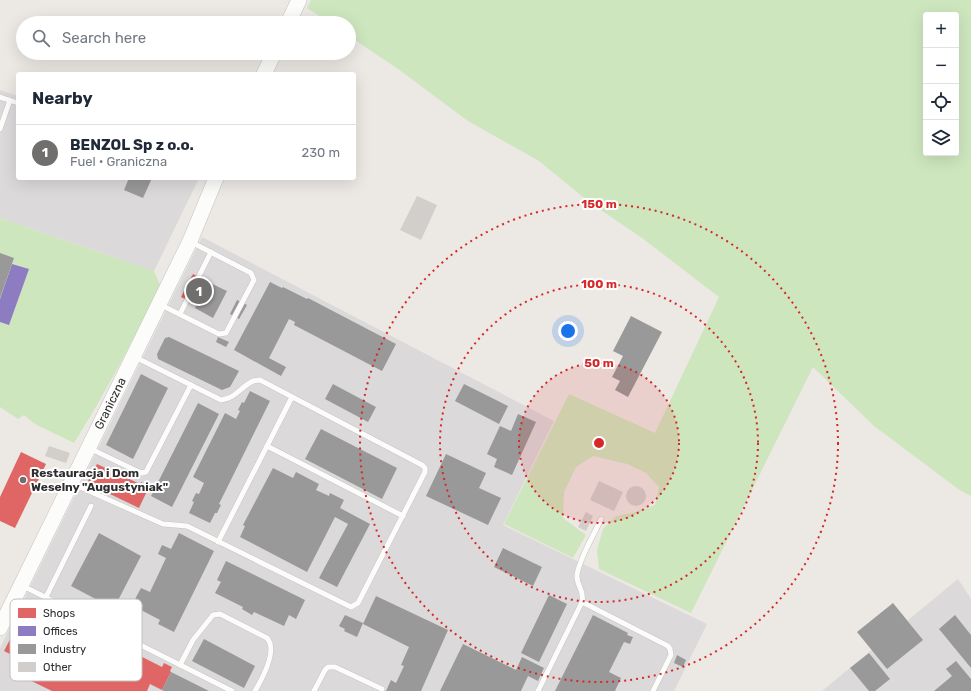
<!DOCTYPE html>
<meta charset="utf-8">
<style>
body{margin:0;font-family:Rubik,sans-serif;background:#f2f2f3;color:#1f2937}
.controls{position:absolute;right:12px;top:12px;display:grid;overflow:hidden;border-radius:4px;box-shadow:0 4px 16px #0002}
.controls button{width:36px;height:36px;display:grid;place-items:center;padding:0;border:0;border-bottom:1px solid #e0e1e3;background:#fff;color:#1f2937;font:20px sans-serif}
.you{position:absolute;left:568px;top:331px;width:14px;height:14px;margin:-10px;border:3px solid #fff;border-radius:50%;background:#1a73e8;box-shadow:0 0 0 6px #1a73e833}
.badge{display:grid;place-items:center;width:26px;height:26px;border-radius:50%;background:#706f6e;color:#fff;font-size:13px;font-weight:700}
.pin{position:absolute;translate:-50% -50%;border:2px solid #fff;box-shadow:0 1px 4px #0006}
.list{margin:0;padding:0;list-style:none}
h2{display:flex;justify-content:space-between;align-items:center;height:52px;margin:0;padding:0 16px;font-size:17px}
h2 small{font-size:13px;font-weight:400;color:#747a83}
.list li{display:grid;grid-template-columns:26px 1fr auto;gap:12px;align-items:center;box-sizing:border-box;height:56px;padding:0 16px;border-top:1px solid #e0e1e3}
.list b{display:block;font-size:15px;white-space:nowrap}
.list p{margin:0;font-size:13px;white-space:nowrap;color:#747a83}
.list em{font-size:13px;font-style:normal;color:#747a83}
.icon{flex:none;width:22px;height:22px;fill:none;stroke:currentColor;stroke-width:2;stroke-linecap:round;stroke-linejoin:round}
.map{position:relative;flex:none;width:971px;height:691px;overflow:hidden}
.search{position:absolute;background:#fff;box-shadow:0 4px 16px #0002;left:16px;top:16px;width:340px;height:44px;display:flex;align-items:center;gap:10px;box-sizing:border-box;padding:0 14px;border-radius:22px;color:#747a83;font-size:15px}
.panel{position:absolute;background:#fff;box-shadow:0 4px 16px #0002;left:16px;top:72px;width:340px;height:108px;border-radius:4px}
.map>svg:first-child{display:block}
.industrial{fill:#dcd9db}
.green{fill:#cee6be;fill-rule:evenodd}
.shops{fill:#e06666}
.offices{fill:#8e7cc3}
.industry{fill:#999}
.building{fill:#d1cecb}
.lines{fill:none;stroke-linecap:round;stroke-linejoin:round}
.lane-casing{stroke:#c5c4c5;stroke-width:6}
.secondary-casing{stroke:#c5c4c5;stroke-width:16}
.lane{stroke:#fcfcfb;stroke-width:5}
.secondary{stroke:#fcfcfb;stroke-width:15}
.ring{fill:none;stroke:#d62828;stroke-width:2;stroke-dasharray:2 4}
.poi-dot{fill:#706f6e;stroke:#fff;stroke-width:1.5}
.labels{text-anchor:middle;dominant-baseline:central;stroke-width:4;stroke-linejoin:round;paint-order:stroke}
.street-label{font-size:12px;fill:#2e2e2e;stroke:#fff}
.poi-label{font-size:12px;font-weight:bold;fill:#2e2e2e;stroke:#fff;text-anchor:start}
.key{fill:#fff;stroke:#c0c0c0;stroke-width:1}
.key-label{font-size:11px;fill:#2e2e2e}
.centre{fill:#d62828;stroke:#fff;stroke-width:2}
.ring-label{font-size:12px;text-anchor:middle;font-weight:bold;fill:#d62828;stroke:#fff;stroke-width:4;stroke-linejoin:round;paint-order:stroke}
</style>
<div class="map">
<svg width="971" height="691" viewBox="0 0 971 691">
<rect width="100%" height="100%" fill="#ece8e4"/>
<!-- industrial -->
<g class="industrial">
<path d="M0,90L18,96V178H199L154,271L0,218Z"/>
<path d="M202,237L554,421L503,525L707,624L674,691H0V648Z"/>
<path d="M958,579L971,599V691H822Z"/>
</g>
<!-- green -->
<g class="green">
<path d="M311,0H971V496L958,489L874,426L813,367L691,613L599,569L597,550L603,529L616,516L632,513L655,505L659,487L646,473L627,464L593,456L576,467L564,492L563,518L586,535L573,558L504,524L569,394L655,433L719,297L642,238L589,202L539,161L468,121L398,69L349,36V23H330L307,8ZM926,15H956V153H926Z"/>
<path d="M0,218L154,271L160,285C134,339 106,392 74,443L35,424L24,415L18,419L0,407Z"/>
</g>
<!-- shops -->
<g class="shops">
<path d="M193,274L208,282L197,305L181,297Z"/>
<path d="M21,452L46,464L15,528L0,521V497Z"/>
<path d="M97,464L140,484L141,482L148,486L147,488L148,489L139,508L87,483Z"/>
<path d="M30,600L162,667L164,663L172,667L170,671L171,672L162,690L150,684L147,691H52L19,675L26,662L4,651Z"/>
</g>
<!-- offices -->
<path class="offices" d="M12,264L29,269L9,325L0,322V299Z"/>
<!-- industry -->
<g class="industry">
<path d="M129,178H152L143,198L124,190Z"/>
<path d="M0,253L14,258L0,298Z"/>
<path d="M208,282L227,291L213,318L195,308Z"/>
<path d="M270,282L282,288L283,287L307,299L308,298L396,344L382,371L294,325L295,322L289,319L269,358L286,367L281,376L234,350Z"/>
<path d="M237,300L247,305L239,319L230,314Z"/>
<path d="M631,316L662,332L628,397L615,390L620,381L612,377L623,356L613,351Z"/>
<path d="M169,337L239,371L230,387L222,390L158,359L157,354L165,338Z"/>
<path d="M218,337L229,342L226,347L216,342Z"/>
<path d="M141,374L168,388L133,459L106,445Z"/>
<path d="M333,384L376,407L368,422L325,399Z"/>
<path d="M464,384L508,406L499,424L455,401Z"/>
<path d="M250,391L270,401L219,504L221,505L217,513H215L210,523L189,513L194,502L192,501L196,493L199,494L204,483L193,477L225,413L236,419L240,411L238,410L242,402L244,403Z"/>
<path d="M198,403L219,414L172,507L151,496Z"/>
<path d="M518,414L536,422L512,475L494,467L497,459L487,454L500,426L511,431Z"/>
<path d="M321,429L397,468L382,499L305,459Z"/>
<path d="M446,454L486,473L479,488L501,498L488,525L426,496Z"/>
<path d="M273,468L293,478L296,472L319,484L316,490L329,496L330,493L344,500L340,508L370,524L337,587L319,578L348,524L335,517L307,572L240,537L245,526L243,525Z"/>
<path d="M99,533L141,556L113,610L104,605L105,604L71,586Z"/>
<path d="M179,533L214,551L174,632L158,624L160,620L141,610L143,605L134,601L141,588L150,592L166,558L158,554L162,545L171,549Z"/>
<path d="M503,548L542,567L533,586L494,567Z"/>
<path d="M226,561L305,600L296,619L289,615L284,626L254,612L252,615L242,609L243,607L215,593L221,582L217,580Z"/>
<path d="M549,595L567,604L539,662L521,653Z"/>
<path d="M376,596L448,630L421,691H386L391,680L396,683L404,666L401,665L409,647L363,624Z"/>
<path d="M893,603L923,640L887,669L857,632Z"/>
<path d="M345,615L363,623L357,637L344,631L345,629L339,626Z"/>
<path d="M593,615L628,633L627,635L633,637L630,644L624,642L609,672L621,678L615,691H555Z"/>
<path d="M955,615L971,635V668L939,629Z"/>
<path d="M204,639L255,666L244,688L192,661Z"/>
<path d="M463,644L516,670L522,657L544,668L538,681L528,676L521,691H440Z"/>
<path d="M869,653L890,679L875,691H869L850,668Z"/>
<path d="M677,655L686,660L683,667L674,663Z"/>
<path d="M956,661L971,679V691H934L952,676L946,669Z"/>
<path d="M171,672L209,691H164L162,690Z"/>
</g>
<!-- building -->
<g class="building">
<path d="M417,196L437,205L421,240L400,230Z"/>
<path d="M49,446L70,453L66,463L45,456Z"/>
<path d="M599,481L623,492L614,511L590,500Z"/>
<circle cx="636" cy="496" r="10"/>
<path d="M586,512L593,516L586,531L578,527Z"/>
</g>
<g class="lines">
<defs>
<g id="lane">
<path d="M0,97L18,103"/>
<path d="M0,129L10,100"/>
<path d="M161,305L219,334L226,333L254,280L251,273L191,242"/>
<path d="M180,314L211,252"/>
<path d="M267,446L403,516"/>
<path d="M91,449L137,471L142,473L146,472L191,385"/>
<path d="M73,484L163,524L187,526L351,607L358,603L425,472V468L422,465L260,380C244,380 238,399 221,400L135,357"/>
<path d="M218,542L292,397"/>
<path d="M23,586L232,691"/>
<path d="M46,597L91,506"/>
<path d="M582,602L668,646L670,649L671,655L653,691"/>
<path d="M180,665L193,640L213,615L220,614L267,638C278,650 262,679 255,691"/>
<path d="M314,691L325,670L328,667H335L382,689"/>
<path d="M538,691L582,602C585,590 576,586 577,575C579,559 594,535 601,519"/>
</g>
<g id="secondary">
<path d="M288,23L299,0"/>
<path d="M264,74L274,53"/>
<path id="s1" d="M0,628L190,241L216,178"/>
</g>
</defs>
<!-- lane casing -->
<use href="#lane" class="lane-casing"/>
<!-- secondary casing -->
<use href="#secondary" class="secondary-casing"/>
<!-- lane -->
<use href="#lane" class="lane"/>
<!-- secondary -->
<use href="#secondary" class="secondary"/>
</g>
<!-- distance rings -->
<circle cx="599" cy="443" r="80" fill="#d62828" fill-opacity=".12"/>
<g class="ring">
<circle cx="599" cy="443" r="80"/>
<circle cx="599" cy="443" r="159"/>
<circle cx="599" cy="443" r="239"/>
</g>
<!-- markers -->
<circle class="poi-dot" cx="23" cy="480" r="4"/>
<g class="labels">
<!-- street labels -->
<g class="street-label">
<text stroke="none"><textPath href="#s1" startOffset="250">Graniczna</textPath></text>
</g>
<!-- poi labels -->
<g class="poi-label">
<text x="31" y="473">Restauracja i Dom<tspan x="31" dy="14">Weselny "Augustyniak"</tspan></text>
</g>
</g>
<!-- legend -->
<rect x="10" y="599" width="132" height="82" rx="6" class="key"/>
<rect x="18" y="608" width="18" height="10" fill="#e06666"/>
<rect x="18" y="626" width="18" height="10" fill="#8e7cc3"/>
<rect x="18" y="644" width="18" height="10" fill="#999"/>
<rect x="18" y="662" width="18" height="10" fill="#d1cecb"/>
<g class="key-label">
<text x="43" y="617">Shops</text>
<text x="43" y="635">Offices</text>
<text x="43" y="653">Industry</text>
<text x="43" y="671">Other</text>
</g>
<circle cx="599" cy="443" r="6" class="centre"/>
<g class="ring-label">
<text x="599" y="208">150 m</text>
<text x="599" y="288">100 m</text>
<text x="599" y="367">50 m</text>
</g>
</svg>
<div class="controls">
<button>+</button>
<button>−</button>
<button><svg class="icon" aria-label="locate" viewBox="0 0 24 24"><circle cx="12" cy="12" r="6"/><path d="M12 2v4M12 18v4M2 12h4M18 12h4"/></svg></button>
<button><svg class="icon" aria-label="layers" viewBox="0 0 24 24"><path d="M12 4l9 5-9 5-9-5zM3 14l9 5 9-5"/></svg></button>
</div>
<div class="you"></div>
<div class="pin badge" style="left:199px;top:291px">1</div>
<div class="search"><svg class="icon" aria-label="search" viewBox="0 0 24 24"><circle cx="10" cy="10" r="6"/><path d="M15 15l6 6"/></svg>Search here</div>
<section class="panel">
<h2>Nearby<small></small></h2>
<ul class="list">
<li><span class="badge">1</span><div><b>BENZOL Sp z o.o.</b><p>Fuel · Graniczna</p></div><em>230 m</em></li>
</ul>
</section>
</div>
